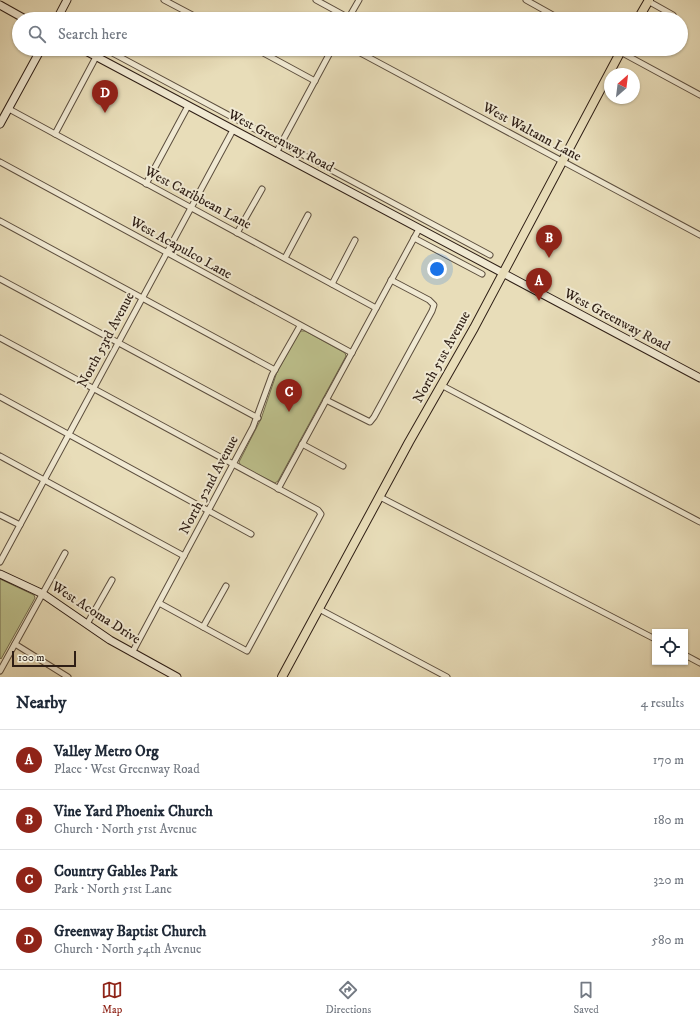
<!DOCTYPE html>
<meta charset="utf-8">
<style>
body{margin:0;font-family:"IM FELL DW Pica",serif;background:#f2f2f3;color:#1f2937}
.controls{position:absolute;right:12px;bottom:12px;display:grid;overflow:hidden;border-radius:0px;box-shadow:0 1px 3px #0004}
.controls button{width:36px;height:36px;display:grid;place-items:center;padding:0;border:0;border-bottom:1px solid #e0e1e3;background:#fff;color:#1f2937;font:20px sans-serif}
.compass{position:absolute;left:604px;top:68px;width:36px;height:36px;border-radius:50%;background:#fff;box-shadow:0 1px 3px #0004;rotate:28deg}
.scale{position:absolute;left:12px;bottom:10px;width:64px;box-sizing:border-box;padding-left:4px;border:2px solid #2e1e15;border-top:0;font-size:11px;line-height:14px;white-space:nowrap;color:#2e1e15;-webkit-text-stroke:3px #f0e9d2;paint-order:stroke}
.you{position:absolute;left:437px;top:269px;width:14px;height:14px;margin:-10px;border:3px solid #fff;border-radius:50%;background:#1a73e8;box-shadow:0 0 0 6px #1a73e833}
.badge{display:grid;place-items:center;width:26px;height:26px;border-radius:50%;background:#8f2418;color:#fff;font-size:13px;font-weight:700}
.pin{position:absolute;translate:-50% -33px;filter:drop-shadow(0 1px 2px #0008)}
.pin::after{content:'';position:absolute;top:21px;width:14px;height:12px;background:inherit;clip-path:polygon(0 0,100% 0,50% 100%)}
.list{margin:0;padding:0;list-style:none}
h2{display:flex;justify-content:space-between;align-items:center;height:52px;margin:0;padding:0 16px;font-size:17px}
h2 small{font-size:13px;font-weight:400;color:#747a83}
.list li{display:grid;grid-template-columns:26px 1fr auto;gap:12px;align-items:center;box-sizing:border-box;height:60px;padding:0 16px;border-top:1px solid #e0e1e3}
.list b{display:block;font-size:15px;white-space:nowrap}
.list p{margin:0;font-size:13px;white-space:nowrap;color:#747a83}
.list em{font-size:13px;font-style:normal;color:#747a83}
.icon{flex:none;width:22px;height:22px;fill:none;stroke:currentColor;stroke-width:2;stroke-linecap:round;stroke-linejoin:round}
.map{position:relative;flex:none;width:700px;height:677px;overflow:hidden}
.search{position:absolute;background:#fff;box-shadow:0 1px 3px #0004;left:12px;right:12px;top:12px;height:44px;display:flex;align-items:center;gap:10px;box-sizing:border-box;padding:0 14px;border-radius:22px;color:#747a83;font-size:15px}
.sheet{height:292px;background:#fff}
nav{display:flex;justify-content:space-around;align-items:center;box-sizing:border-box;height:56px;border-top:1px solid #e0e1e3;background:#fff;font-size:11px;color:#747a83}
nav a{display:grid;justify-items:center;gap:2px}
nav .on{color:#8f2418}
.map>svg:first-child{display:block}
.green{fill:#bcbf8b;stroke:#756e50}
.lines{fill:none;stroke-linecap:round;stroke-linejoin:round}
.street-casing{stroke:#5c4e3e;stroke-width:7}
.secondary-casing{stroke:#2e1e15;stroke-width:9}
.primary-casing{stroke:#2e1e15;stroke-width:10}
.street{stroke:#f0e9d2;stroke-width:5}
.secondary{stroke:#f0e9d2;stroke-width:7}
.primary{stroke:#e8ddb9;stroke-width:8}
.labels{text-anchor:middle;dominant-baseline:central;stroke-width:4;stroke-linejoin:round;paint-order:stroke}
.street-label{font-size:14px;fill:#2e1e15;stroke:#f0e9d2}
</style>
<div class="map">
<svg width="700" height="677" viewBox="0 0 700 677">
<rect width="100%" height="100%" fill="#e8ddb9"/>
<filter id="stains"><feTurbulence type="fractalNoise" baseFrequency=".005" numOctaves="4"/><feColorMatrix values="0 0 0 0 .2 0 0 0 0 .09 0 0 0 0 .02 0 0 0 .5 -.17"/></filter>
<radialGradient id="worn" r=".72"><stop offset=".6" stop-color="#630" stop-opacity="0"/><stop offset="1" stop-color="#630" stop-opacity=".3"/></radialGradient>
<!-- green -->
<g class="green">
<path d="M300,331H305L345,353L346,356L278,481L275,483L241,466L239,462L261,419L277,372Z"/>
<path d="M0,579L34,595L35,598L1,659L0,658Z"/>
</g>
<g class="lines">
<defs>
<g id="street">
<path d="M164,0L200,19"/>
<path d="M316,0L349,18"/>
<path d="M526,0L560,19"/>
<path d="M648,1L673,15"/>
<path d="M348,19L359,0"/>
<path d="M105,49L490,255"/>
<path d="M256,49L315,81"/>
<path d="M353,49L700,235"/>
<path d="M615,49L700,95"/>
<path d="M9,109L376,308"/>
<path d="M55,134L96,57"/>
<path d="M276,153L332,49"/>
<path d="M0,162L352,353"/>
<path d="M146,184L188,106"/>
<path d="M0,221L275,370"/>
<path d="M237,233L262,189"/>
<path d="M414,238L482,274"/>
<path d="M285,258L308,215"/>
<path d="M0,279L258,418"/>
<path d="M332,284L355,240"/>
<path d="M0,338L318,510L321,514L247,651L159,603"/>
<path d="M441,385L700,522"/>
<path d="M0,397L251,534"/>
<path d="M326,400L370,422L374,417L432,311L434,305L429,300L391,280"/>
<path d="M302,444L343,466"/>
<path d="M0,456L184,556"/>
<path d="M278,489L419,229"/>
<path d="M380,497L655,639"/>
<path d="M0,515L20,525"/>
<path d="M0,562L233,130"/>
<path d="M319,609L447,677"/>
<path d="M87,624L112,580"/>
<path d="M203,627L226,586"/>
<path d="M15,644L68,677"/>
<path d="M132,653L253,427L272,375L300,326"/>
<path d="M685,655L700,663"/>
<path d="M0,671L65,553"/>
</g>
<g id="secondary">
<path d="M0,5L25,19"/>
<path d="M57,19L67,0"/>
<path d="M82,49L700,378"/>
<path d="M0,124L41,49"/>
<path d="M0,574L43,594L110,640L177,677"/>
</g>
<g id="primary">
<path d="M638,19L649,0"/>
<path d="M282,677L409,442L474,328L622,49"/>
</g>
</defs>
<!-- street casing -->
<use href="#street" class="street-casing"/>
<!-- secondary casing -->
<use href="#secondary" class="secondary-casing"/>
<!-- primary casing -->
<use href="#primary" class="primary-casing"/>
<!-- street -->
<use href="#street" class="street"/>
<!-- secondary -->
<use href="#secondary" class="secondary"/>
<!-- primary -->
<use href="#primary" class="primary"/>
</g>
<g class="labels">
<!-- street labels -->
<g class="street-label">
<text transform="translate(532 132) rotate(28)">West Waltann Lane</text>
<text transform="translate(281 141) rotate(28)">West Greenway Road</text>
<text transform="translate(198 198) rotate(28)">West Caribbean Lane</text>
<text transform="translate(181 248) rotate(29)">West Acapulco Lane</text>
<text transform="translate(617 320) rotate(28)">West Greenway Road</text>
<text transform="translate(106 340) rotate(-62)">North 53rd Avenue</text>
<text transform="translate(442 357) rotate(-61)">North 51st Avenue</text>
<text transform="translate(209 485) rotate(-62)">North 52nd Avenue</text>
<text transform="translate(96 613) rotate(33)">West Acoma Drive</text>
</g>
</g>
<rect width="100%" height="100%" filter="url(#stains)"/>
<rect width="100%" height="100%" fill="url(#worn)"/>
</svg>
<div class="controls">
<button><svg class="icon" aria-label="locate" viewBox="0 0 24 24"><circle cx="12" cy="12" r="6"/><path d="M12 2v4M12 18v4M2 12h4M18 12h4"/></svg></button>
</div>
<svg class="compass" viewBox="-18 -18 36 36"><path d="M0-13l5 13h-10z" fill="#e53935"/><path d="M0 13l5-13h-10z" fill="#747a83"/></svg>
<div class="scale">100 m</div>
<div class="you"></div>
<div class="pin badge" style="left:539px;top:301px">A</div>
<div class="pin badge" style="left:549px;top:258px">B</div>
<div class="pin badge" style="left:289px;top:412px">C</div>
<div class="pin badge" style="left:105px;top:113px">D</div>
<div class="search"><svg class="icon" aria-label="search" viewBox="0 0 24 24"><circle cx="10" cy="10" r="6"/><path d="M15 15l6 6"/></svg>Search here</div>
</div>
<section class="sheet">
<h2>Nearby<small>4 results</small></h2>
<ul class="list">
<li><span class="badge">A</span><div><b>Valley Metro Org</b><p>Place · West Greenway Road</p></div><em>170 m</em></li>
<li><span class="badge">B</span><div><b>Vine Yard Phoenix Church</b><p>Church · North 51st Avenue</p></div><em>180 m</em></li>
<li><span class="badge">C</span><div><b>Country Gables Park</b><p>Park · North 51st Lane</p></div><em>320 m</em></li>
<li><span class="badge">D</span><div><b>Greenway Baptist Church</b><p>Church · North 54th Avenue</p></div><em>580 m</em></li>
</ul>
</section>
<nav>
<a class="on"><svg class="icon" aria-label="map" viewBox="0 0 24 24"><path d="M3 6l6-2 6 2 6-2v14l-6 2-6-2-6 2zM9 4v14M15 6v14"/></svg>Map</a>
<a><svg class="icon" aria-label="directions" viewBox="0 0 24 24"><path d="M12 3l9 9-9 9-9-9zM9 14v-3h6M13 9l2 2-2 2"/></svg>Directions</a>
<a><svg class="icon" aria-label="saved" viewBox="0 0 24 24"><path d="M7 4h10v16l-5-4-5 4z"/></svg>Saved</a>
</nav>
